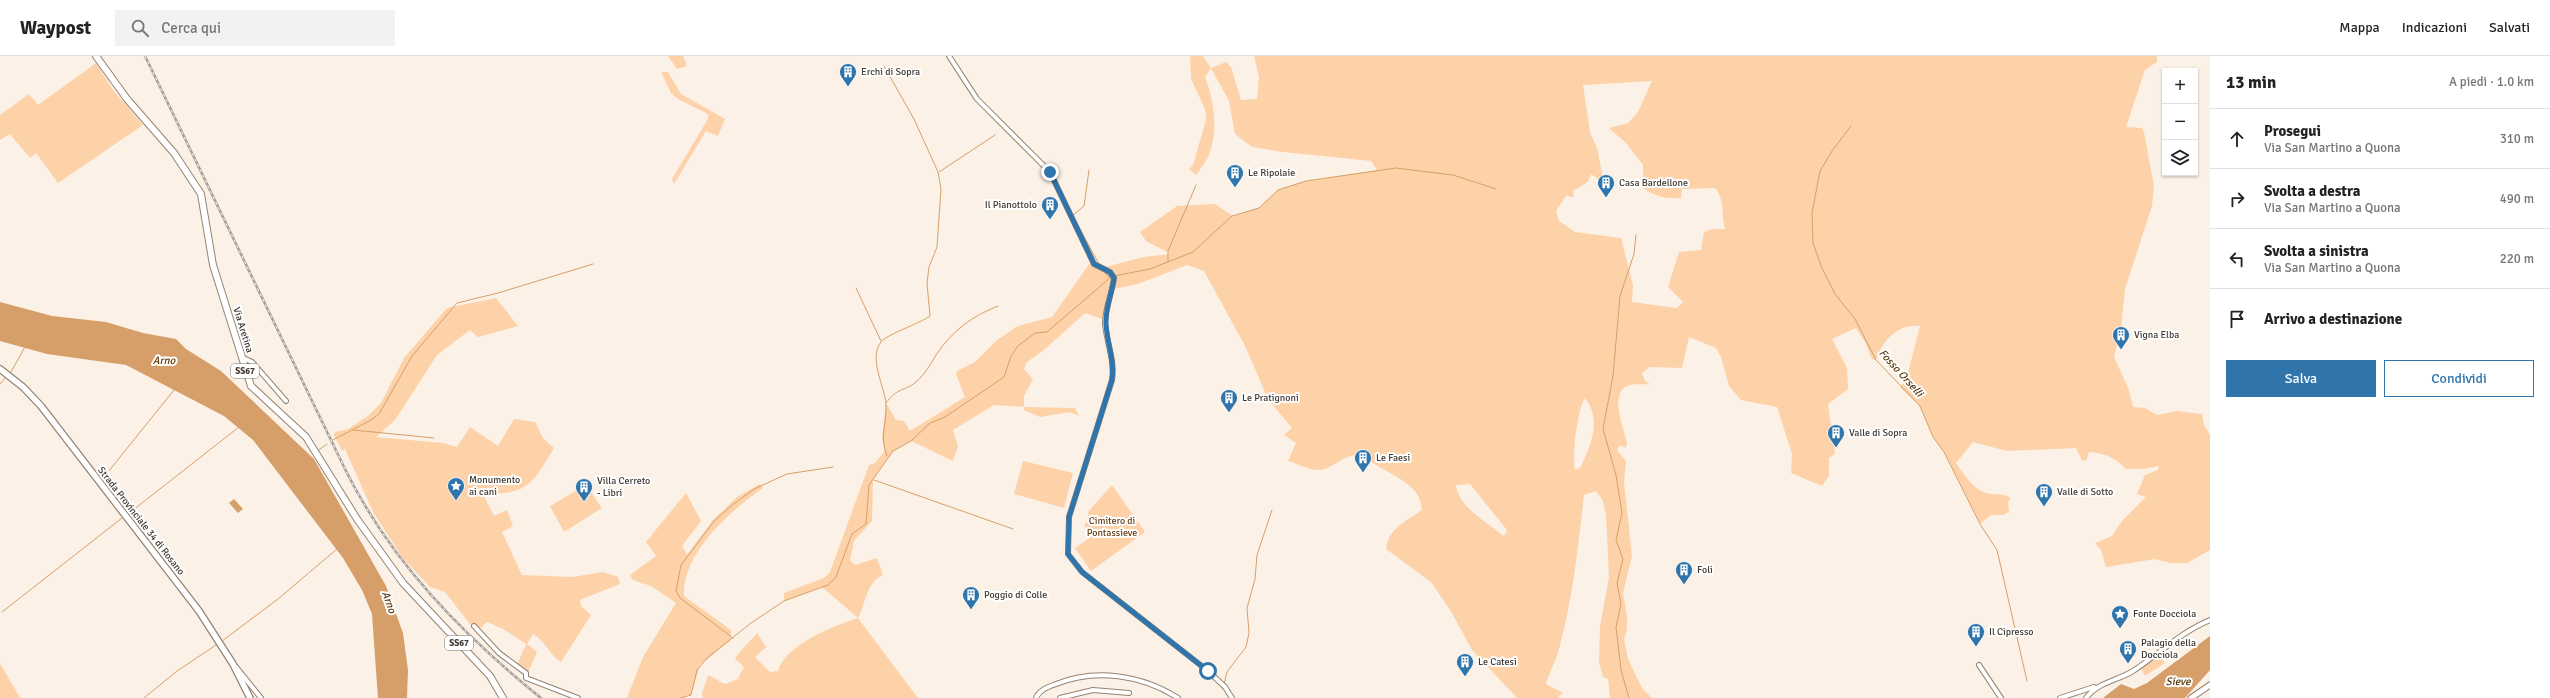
<!DOCTYPE html>
<html lang="it">
<meta charset="utf-8">
<style>
body{margin:0;font-family:Signika,sans-serif;background:#f2f2f2;color:#222}
.controls{position:absolute;right:12px;top:12px;display:grid;overflow:hidden;border-radius:0px;box-shadow:0 1px 3px #0004}
.controls button{width:36px;height:36px;display:grid;place-items:center;padding:0;border:0;border-bottom:1px solid #e0e0e0;background:#fff;color:#222;font:20px sans-serif}
.stop{position:absolute;width:12px;height:12px;margin:-9px;border:3px solid #2f74aa;border-radius:50%;background:#fff}
.stop.end{background:#2f74aa;border-color:#fff;box-shadow:0 1px 4px #0008}
.list{margin:0;padding:0;list-style:none}
h2{display:flex;justify-content:space-between;align-items:center;height:52px;margin:0;padding:0 16px;font-size:17px}
h2 small{font-size:13px;font-weight:400;color:#767676}
.list li{display:grid;grid-template-columns:26px 1fr auto;gap:12px;align-items:center;box-sizing:border-box;height:60px;padding:0 16px;border-top:1px solid #e0e0e0}
.list b{display:block;font-size:15px;white-space:nowrap}
.list p{margin:0;font-size:13px;white-space:nowrap;color:#767676}
.list em{font-size:13px;font-style:normal;color:#767676}
.actions{display:flex;gap:8px;padding:12px 16px}
.actions a{flex:1;padding:9px 0;border:1px solid #2f74aa;border-radius:0px;text-align:center;font-size:14px;color:#2f74aa}
.actions .main{background:#2f74aa;color:#fff}
.icon{flex:none;width:22px;height:22px;fill:none;stroke:currentColor;stroke-width:2;stroke-linecap:round;stroke-linejoin:round}
.map{position:relative;flex:none;width:2210px;height:642px;overflow:hidden}
header{display:flex;align-items:center;gap:24px;box-sizing:border-box;height:56px;padding:0 20px;background:#fff;border-bottom:1px solid #e0e0e0}
header strong{font-size:19px}
nav{display:flex;gap:22px;margin-inline-start:auto;font-size:14px}
.search{width:280px;height:36px;background:#f2f2f2;display:flex;align-items:center;gap:10px;box-sizing:border-box;padding:0 14px;border-radius:0px;color:#767676;font-size:15px}
main{display:flex}
aside{flex:1;background:#fff}
.map>svg:first-child{display:block}
.green{fill:#fdd2a9;fill-rule:evenodd}
.water{fill:#d69f69}
.lines{fill:none;stroke-linecap:round;stroke-linejoin:round}
.stream{stroke:#d69f69;stroke-width:1}
.minor-casing{stroke:#948372;stroke-width:6}
.tertiary-casing{stroke:#948372;stroke-width:7}
.secondary-casing{stroke:#948372;stroke-width:8}
.primary-casing{stroke:#948372;stroke-width:8}
.minor{stroke:#fff;stroke-width:4}
.tertiary{stroke:#fff;stroke-width:5}
.secondary{stroke:#fff;stroke-width:5.5}
.primary{stroke:#fff;stroke-width:6}
.rail-casing{stroke:#a59c93;stroke-width:2.5}
.rail{stroke:#fff;stroke-width:1;stroke-dasharray:3;stroke-linecap:butt}
.route{stroke:#2f74aa;stroke-width:5}
.labels{text-anchor:middle;dominant-baseline:central;stroke-width:4;stroke-linejoin:round;paint-order:stroke}
.shield{fill:#fff;stroke:#7a7470;stroke-width:1}
.shield-label{font-size:9px;font-weight:bold;fill:#413932}
.poi-label{font-size:10px;fill:#413932;stroke:#fff;text-anchor:start}
.street-label{font-size:10px;fill:#413932;stroke:#fff}
.park-label{font-size:10px;fill:#68421a;stroke:#fff}
.water-label{font-size:11px;font-style:italic;fill:#5b370b;stroke:#fff}
</style>
<header>
<strong>Waypost</strong>
<div class="search"><svg class="icon" aria-label="search" viewBox="0 0 24 24"><circle cx="10" cy="10" r="6"/><path d="M15 15l6 6"/></svg>Cerca qui</div>
<nav><a>Mappa</a><a>Indicazioni</a><a>Salvati</a></nav>
</header>
<main>
<div class="map">
<svg width="2210" height="642" viewBox="0 0 2210 642">
<rect width="100%" height="100%" fill="#fcf1e6"/>
<!-- green -->
<g class="green">
<path d="M668,0H683L687,10L677,13Z"/>
<path d="M1190,0H1203L1211,12L1226,6L1231,11L1241,44L1257,43L1259,21L1254,0H2157V6L2145,14L2126,71L2142,72L2144,76L2154,130L2152,150L2125,233L2121,274L2114,301L2129,334L2133,351L2145,352L2157,359L2177,355L2202,358L2204,369L2210,379V494L2187,507H2170L2155,503L2106,511L2101,494L2095,487L2112,480L2122,465L2146,441L2137,438L2145,419L2158,414L2159,410L2144,413H2126C2116,402 2104,397 2089,396L2086,405L2082,404L2076,392L2007,395L1973,386L1956,407C1963,417 1972,431 1983,436C1992,440 2002,436 2011,442L2008,446L2009,456L2003,459H1991L1980,468L1944,396L1933,381L1920,350L1900,331L1907,321L1920,270C1898,267 1883,284 1876,304L1872,303L1865,286L1856,272L1832,283L1847,312L1848,333L1828,348L1835,398L1829,402V420L1822,430L1791,417L1792,398L1777,351L1741,344L1729,330L1721,301L1716,292L1689,281L1682,312L1650,311L1642,317L1645,325L1650,328C1642,329 1635,327 1627,330C1609,339 1624,372 1627,387L1626,392L1620,389L1617,394L1626,405L1624,426L1632,500L1623,537L1627,560V573L1624,583L1628,603L1642,632L1652,642H1610L1608,623L1603,621L1599,606L1600,571L1609,521L1606,458L1602,443L1596,435L1584,439C1578,491 1573,542 1559,593C1556,605 1549,616 1546,628L1563,637L1557,642H1517L1472,594L1452,557L1431,526L1386,493C1388,473 1406,465 1422,454C1421,423 1379,417 1362,398C1344,399 1340,407 1325,413C1314,417 1298,408 1288,405L1296,387L1284,379L1292,372L1268,343L1245,290L1204,215L1187,209L1138,228L1113,233L1105,264L1085,257L1044,294L1027,306L1024,313L1033,323L1024,340V351L1075,352L1079,360L1070,356L1040,361L1024,354V351L994,349L953,374L958,390L953,405L911,385L893,395L873,423L872,465L854,485L850,504L855,509L877,502L883,519C866,526 866,548 858,562L918,642H703L702,637L708,619L725,628L741,622H738L744,611L735,603C740,593 750,586 757,577L766,591L755,601L770,616L778,615C786,588 832,571 858,562L822,531L784,545V537L824,522L830,516L869,409L875,407L885,395L882,382L886,347L896,364L904,365L910,375L965,341L956,318L957,315L975,306L997,284L1018,270L1052,261L1092,204L1102,212L1143,201L1171,198L1146,185L1140,176L1177,150L1215,148L1233,160L1259,152L1278,134L1306,125L1377,114L1371,105L1283,96L1252,91L1235,78L1229,45L1211,12L1205,21C1214,43 1219,77 1208,101C1205,107 1200,113 1196,119L1189,113L1193,109L1206,64L1205,53L1191,23ZM1652,25L1638,56L1628,67L1609,72L1626,87L1643,109V132C1656,141 1665,143 1681,142L1682,133L1715,132C1725,144 1721,158 1725,173H1712L1704,176L1701,194L1679,196L1668,231L1683,246L1677,252L1632,246L1633,229L1621,182L1575,176L1559,165L1556,155L1566,140L1574,141L1573,135L1588,126L1591,118L1604,127L1597,92L1590,76L1583,29ZM1585,342C1602,364 1591,390 1580,412L1575,414C1572,399 1577,355 1585,342ZM1470,428L1507,474L1504,480C1488,467 1458,451 1456,429Z"/>
<path d="M96,7L113,34L143,69L58,127L36,97L30,102L10,78L0,84V59L29,38L38,49Z"/>
<path d="M661,16H668L681,38L725,63L718,80L706,75L674,128L672,123L708,63V58L678,43L671,37Z"/>
<path d="M496,242L518,270L478,281L470,274L437,299L395,364L376,381L443,387L457,391L470,371L498,390L514,363L535,366L543,382L554,392C533,427 529,438 485,438L484,440L494,460L507,454L513,470L502,476L522,519L572,521L603,516L618,521L620,528L580,544L581,550L591,559L561,606C549,599 545,584 533,578L527,588L537,596L528,617L517,609L526,588L503,573L487,566L476,576L445,536L430,531L402,501L373,456L345,393L342,395L334,379L335,376L348,373L369,359L381,347L404,302L447,252Z"/>
<path d="M1023,405L1073,417L1064,452L1014,438Z"/>
<path d="M760,428L763,432C730,455 682,497 684,540L731,574V584L700,609L691,639L681,642H627L643,601L676,547L651,530L633,524L630,519L656,500L646,486L686,437L701,465L682,490L687,499L713,464L737,441Z"/>
<path d="M586,429L602,452L564,476L550,450Z"/>
<path d="M1112,429L1145,476L1091,515L1075,492L1091,481L1084,469L1089,464L1088,456Z"/>
<path d="M2160,600L2165,607L2145,620L2141,612Z"/>
<path d="M0,607L20,642H0Z"/>
</g>
<!-- water -->
<g class="water">
<path d="M0,246L52,260L106,266L143,277L176,283L186,293L221,315L314,403L386,530L403,577L408,614L407,642H378L372,558L362,534L343,502L253,384L224,360L126,309L47,298L0,285Z"/>
<path d="M234,443L243,453L238,457L229,447Z"/>
<path d="M2210,580V614L2185,642H2103L2121,628L2134,633L2147,627Z"/>
</g>
<g class="lines">
<!-- stream -->
<g class="stream">
<path d="M884,10L914,63L938,116L941,133L938,176L937,191L929,211L927,227L930,260C919,268 887,278 881,286C868,303 885,330 886,349C887,367 879,382 887,400"/>
<path d="M1851,70L1832,95L1820,115L1812,157L1813,187L1821,210L1835,238L1855,263L1876,304L1920,350L1933,381L1944,396L1980,468L1997,494L2027,625"/>
<path d="M939,116L995,79"/>
<path d="M1072,160L1084,150L1089,114"/>
<path d="M1075,164L1099,208"/>
<path d="M1168,205V195L1196,129"/>
<path d="M1104,216L1109,221"/>
<path d="M1114,220L1150,213L1193,196L1232,160L1259,152L1278,134L1306,125L1396,112L1453,119L1496,133"/>
<path d="M856,232L881,285"/>
<path d="M11,316L25,291"/>
<path d="M0,328L6,321"/>
<path d="M886,347C899,330 904,336 916,326C925,318 930,309 936,299C952,275 972,260 998,250"/>
<path d="M353,374L434,382"/>
<path d="M331,385L371,364L379,358L412,300L457,247L498,237L593,208"/>
<path d="M319,394L327,388"/>
<path d="M104,421L174,334"/>
<path d="M874,424L1013,473"/>
<path d="M128,458L239,371"/>
<path d="M2,556L122,462"/>
<path d="M733,582L680,542L676,535L681,509L714,465L731,450L754,433L787,418L833,411"/>
<path d="M222,585L278,543L337,493"/>
<path d="M1224,628L1227,616L1246,591L1249,577L1247,552L1255,523L1257,499L1272,454"/>
<path d="M144,642L177,615L216,589"/>
<path d="M681,642L691,639L697,614L707,602L751,567L784,545L828,529L836,521L852,478L866,468L869,429L893,395L911,385L930,367L945,361L1004,321L1011,300L1018,290L1035,277L1047,276L1111,221"/>
<path d="M1629,642L1621,614L1616,571L1621,548L1617,527L1623,503L1616,484L1622,457L1616,419L1603,373L1613,320L1620,240L1634,198L1636,179"/>
</g>
<defs>
<g id="minor">
<path d="M949,0L977,43L1050,116L1094,208L1110,216L1114,222C1112,238 1105,252 1105,268C1107,288 1115,304 1112,324L1069,461L1068,498L1082,516L1208,615L1225,631L1232,642"/>
<path d="M241,301L252,306L286,345"/>
<path d="M474,570L499,597L526,617V622L578,642"/>
<path d="M1979,609L2001,642"/>
<path d="M236,611L261,642"/>
<path d="M1036,642C1039,634 1048,631 1056,628C1096,612 1142,619 1178,642"/>
<path d="M1060,642L1093,634L1129,637"/>
<path d="M2060,642L2094,631"/>
<path d="M2086,642C2098,626 2117,625 2133,615C2159,598 2181,576 2210,564"/>
</g>
<path id="tertiary" d="M2191,642L2210,629"/>
<path id="secondary" d="M0,313L23,331L41,350L199,555L233,608L250,642"/>
<path id="primary" d="M96,0L127,43L174,97L201,138L213,209L251,330L306,381L357,463L403,527L490,620L503,642"/>
</defs>
<!-- minor casing -->
<use href="#minor" class="minor-casing"/>
<!-- tertiary casing -->
<use href="#tertiary" class="tertiary-casing"/>
<!-- secondary casing -->
<use href="#secondary" class="secondary-casing"/>
<!-- primary casing -->
<use href="#primary" class="primary-casing"/>
<!-- minor -->
<use href="#minor" class="minor"/>
<!-- tertiary -->
<use href="#tertiary" class="tertiary"/>
<!-- secondary -->
<use href="#secondary" class="secondary"/>
<!-- primary -->
<use href="#primary" class="primary"/>
<defs>
<path id="rail" d="M145,0L346,415C392,507 462,578 541,642"/>
</defs>
<!-- rail casing -->
<use href="#rail" class="rail-casing"/>
<!-- rail -->
<use href="#rail" class="rail"/>
</g>
<g class="lines">
<!-- route -->
<path class="route" d="M1050,116L1094,208L1110,216L1114,222C1112,238 1105,252 1106,268C1107,288 1115,304 1112,324L1069,461L1068,498L1082,516L1208,615"/>
</g>
<!-- icons -->
<defs>
<symbol id="building-pin" viewBox="-11 -11 22 30"><path d="M0 17L-7.5 6A9.5 9.5 0 1 1 7.5 6Z" fill="#2f74aa" stroke="#fff"/><path d="M-4-6H4V6H1V3H-1V6H-4ZM-2.5-4.3h1.7v1.8h-1.7ZM.8-4.3h1.7v1.8H.8ZM-2.5-1h1.7V.8h-1.7ZM.8-1h1.7V.8H.8Z" fill="#fff"/></symbol>
<symbol id="sight-pin" viewBox="-11 -11 22 30"><path d="M0 17L-7.5 6A9.5 9.5 0 1 1 7.5 6Z" fill="#2f74aa" stroke="#fff"/><path d="M0-6L1.8-2.2L6-1.7L2.9 1.2L3.7 5.4L0 3.3L-3.7 5.4L-2.9 1.2L-6-1.7L-1.8-2.2Z" fill="#fff"/></symbol>
</defs>
<g fill-rule="evenodd">
<use href="#building-pin" x="838" y="6" width="20" height="27"/>
<use href="#building-pin" x="1225" y="107" width="20" height="27"/>
<use href="#building-pin" x="1596" y="117" width="20" height="27"/>
<use href="#building-pin" x="1040" y="139" width="20" height="27"/>
<use href="#building-pin" x="2111" y="269" width="20" height="27"/>
<use href="#building-pin" x="1219" y="332" width="20" height="27"/>
<use href="#building-pin" x="1826" y="367" width="20" height="27"/>
<use href="#building-pin" x="1353" y="392" width="20" height="27"/>
<use href="#sight-pin" x="446" y="420" width="20" height="27"/>
<use href="#building-pin" x="574" y="421" width="20" height="27"/>
<use href="#building-pin" x="2034" y="426" width="20" height="27"/>
<use href="#building-pin" x="1674" y="504" width="20" height="27"/>
<use href="#building-pin" x="961" y="529" width="20" height="27"/>
<use href="#sight-pin" x="2110" y="548" width="20" height="27"/>
<use href="#building-pin" x="1966" y="566" width="20" height="27"/>
<use href="#building-pin" x="2118" y="583" width="20" height="27"/>
<use href="#building-pin" x="1455" y="596" width="20" height="27"/>
</g>
<g class="labels">
<!-- shield labels -->
<g class="shield">
<rect x="231" y="308" width="28" height="14" rx="3"/>
<rect x="445" y="580" width="28" height="14" rx="3"/>
</g>
<g class="shield-label">
<text x="245" y="315">SS67</text>
<text x="459" y="587">SS67</text>
</g>
<!-- poi labels -->
<g class="poi-label">
<text x="861" y="16">Erchi di Sopra</text>
<text x="1248" y="117">Le Ripolaie</text>
<text x="1619" y="127">Casa Bardellone</text>
<text x="1037" y="149" text-anchor="end">Il Pianottolo</text>
<text x="2134" y="279">Vigna Elba</text>
<text x="1242" y="342">Le Pratignoni</text>
<text x="1849" y="377">Valle di Sopra</text>
<text x="1376" y="402">Le Faesi</text>
<text x="469" y="424">Monumento<tspan x="469" dy="12">ai cani</tspan></text>
<text x="597" y="425">Villa Cerreto<tspan x="597" dy="12">- Libri</tspan></text>
<text x="2057" y="436">Valle di Sotto</text>
<text x="1697" y="514">Foli</text>
<text x="984" y="539">Poggio di Colle</text>
<text x="2133" y="558">Fonte Docciola</text>
<text x="1989" y="576">Il Cipresso</text>
<text x="2141" y="587">Palagio della<tspan x="2141" dy="12">Docciola</tspan></text>
<text x="1478" y="606">Le Catesi</text>
</g>
<!-- street labels -->
<g class="street-label">
<text transform="translate(243 274) rotate(73)">Via Aretina</text>
<text transform="translate(141 465) rotate(52)">Strada Provinciale 34 di Rosano</text>
</g>
<!-- park labels -->
<g class="park-label">
<text x="1112" y="465">Cimitero di<tspan x="1112" dy="12">Pontassieve</tspan></text>
</g>
<!-- water labels -->
<g class="water-label">
<text x="164" y="304">Arno</text>
<text transform="translate(1901 317) rotate(48)">Fosso Orselli</text>
<text transform="translate(389 546) rotate(70)">Arno</text>
<text x="2178" y="625">Sieve</text>
</g>
</g>
</svg>
<div class="controls">
<button>+</button>
<button>−</button>
<button><svg class="icon" aria-label="layers" viewBox="0 0 24 24"><path d="M12 4l9 5-9 5-9-5zM3 14l9 5 9-5"/></svg></button>
</div>
<div class="stop" style="left:1208px;top:615px"></div>
<div class="stop end" style="left:1050px;top:116px"></div>
</div>
<aside>
<h2>13 min<small>A piedi · 1.0 km</small></h2>
<ul class="list">
<li><svg class="icon" aria-label="ahead" viewBox="0 0 24 24"><path d="M12 20V5M6 11l6-6 6 6"/></svg><div><b>Prosegui</b><p>Via San Martino a Quona</p></div><em>310 m</em></li>
<li><svg class="icon" aria-label="right" viewBox="0 0 24 24"><path d="M7 20v-9h11M14 6l5 5-5 5"/></svg><div><b>Svolta a destra</b><p>Via San Martino a Quona</p></div><em>490 m</em></li>
<li><svg class="icon" aria-label="left" viewBox="0 0 24 24"><path d="M17 20v-9H6M10 6l-5 5 5 5"/></svg><div><b>Svolta a sinistra</b><p>Via San Martino a Quona</p></div><em>220 m</em></li>
<li><svg class="icon" aria-label="arrive" viewBox="0 0 24 24"><path d="M6 21V4h12l-3 4 3 4H6"/></svg><div><b>Arrivo a destinazione</b></div></li>
</ul>
<div class="actions"><a class="main">Salva</a><a>Condividi</a></div>
</aside>
</main>
